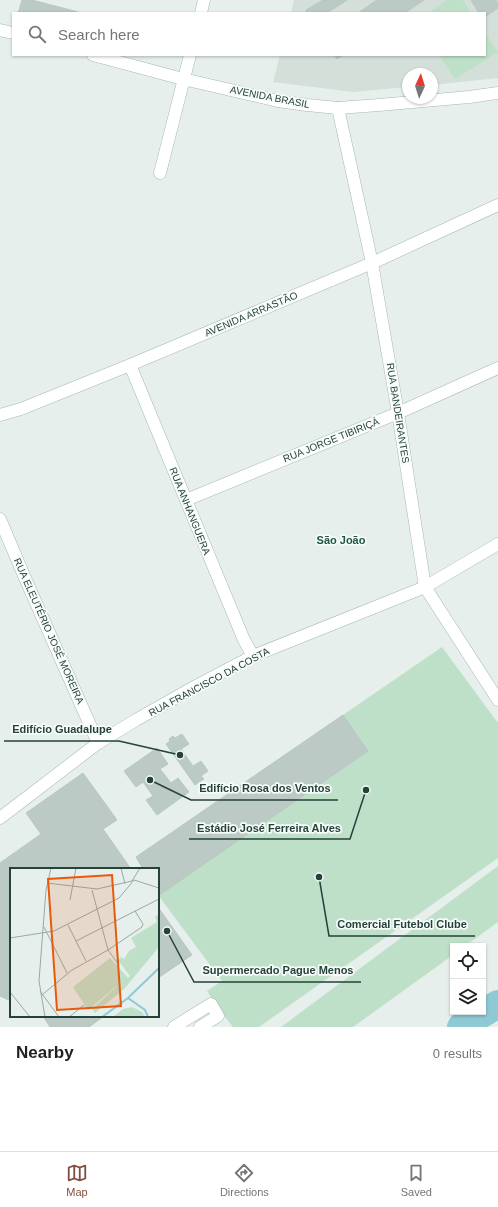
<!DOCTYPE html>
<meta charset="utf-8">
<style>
body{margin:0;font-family:Helvetica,sans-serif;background:#f6f6f6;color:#202124}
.controls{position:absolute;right:12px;bottom:12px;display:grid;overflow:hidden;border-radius:0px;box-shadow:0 1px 3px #0004}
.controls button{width:36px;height:36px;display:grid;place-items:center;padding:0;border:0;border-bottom:1px solid #e0e0e0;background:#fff;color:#202124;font:20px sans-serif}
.compass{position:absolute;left:402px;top:68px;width:36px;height:36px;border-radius:50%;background:#fff;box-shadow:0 1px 3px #0004;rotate:4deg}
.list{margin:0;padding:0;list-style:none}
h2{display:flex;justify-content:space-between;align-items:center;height:52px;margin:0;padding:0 16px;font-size:17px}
h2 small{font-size:13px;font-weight:400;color:#757577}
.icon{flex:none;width:22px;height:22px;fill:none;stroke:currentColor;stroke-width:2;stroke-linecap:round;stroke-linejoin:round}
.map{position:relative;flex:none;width:498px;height:1027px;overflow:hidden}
.search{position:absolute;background:#fff;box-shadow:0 1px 3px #0004;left:12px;right:12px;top:12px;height:44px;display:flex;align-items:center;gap:10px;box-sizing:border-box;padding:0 14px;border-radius:0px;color:#757577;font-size:15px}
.sheet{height:124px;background:#fff}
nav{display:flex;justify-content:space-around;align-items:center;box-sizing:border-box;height:56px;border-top:1px solid #e0e0e0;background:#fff;font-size:11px;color:#757577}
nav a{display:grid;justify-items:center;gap:2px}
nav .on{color:#7f4e3f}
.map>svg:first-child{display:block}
.built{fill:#d4dfda}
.green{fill:#bfe0c8}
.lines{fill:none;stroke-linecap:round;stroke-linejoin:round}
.river{stroke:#8ec9d4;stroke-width:28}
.building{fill:#bbcac4;stroke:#b8c9c2}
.minor-casing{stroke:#a8b8b2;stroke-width:13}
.minor{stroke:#fff;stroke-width:12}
.labels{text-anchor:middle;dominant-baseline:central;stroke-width:3.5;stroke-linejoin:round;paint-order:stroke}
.street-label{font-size:10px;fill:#24423a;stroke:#f7fbf9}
.neighbourhood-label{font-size:11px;font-weight:bold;fill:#1f5548;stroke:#f7fbf9}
.inset-river{fill:none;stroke:#8ec9d4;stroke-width:2}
.inset-road{fill:none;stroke:#98aaa4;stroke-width:1}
.view{fill:#e8590c;fill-opacity:0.15;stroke:#e8590c;stroke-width:2}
.inset-edge{fill:none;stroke:#24423a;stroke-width:2}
.leader{fill:none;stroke:#24423a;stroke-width:1.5}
.callout-dot{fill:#24423a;stroke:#f7fbf9;stroke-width:1.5}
.callout-label{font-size:11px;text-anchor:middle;font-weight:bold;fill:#24423a;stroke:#f7fbf9;stroke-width:3.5;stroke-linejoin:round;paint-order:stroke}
</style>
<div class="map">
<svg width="498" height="1027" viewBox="0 0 498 1027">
<rect width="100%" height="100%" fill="#e6efeb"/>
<!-- built -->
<path class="built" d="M294,0H498V78L432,85V74H408V87L353,92L273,82L280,55H485V13H291Z"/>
<!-- green -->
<g class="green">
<path d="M447,0H463L471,13H428Z"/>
<path d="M485,33L498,52L455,79L439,55H485Z"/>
<path d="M442,647L498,723V858L259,1027H233L218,1008L207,991L222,981L158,895V869H143L136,857Z"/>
<path d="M498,866V922L465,946H453V955L353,1027H281Z"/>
</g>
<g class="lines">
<!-- river -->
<path class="river" d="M461,1027L498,1004"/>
</g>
<!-- building -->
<g class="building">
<path d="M22,0H32L82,13H18Z"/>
<path d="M323,0H347L327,13H307L306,10Z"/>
<path d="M377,0H424L405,13H358Z"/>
<path d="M471,0H496L498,4V8L485,17V13H479Z"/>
<path d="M335,55H343L337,59Z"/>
<path d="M343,715L368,751L158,896V869H143L136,857Z"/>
<path d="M182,734L189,744L181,749L193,766L201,761L208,771L201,776L204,779L195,785L166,744L170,741L169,739L173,736L175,738Z"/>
<path d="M157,748L168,764L160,769L171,783L178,778L189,792L157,815L146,800L153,796L143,782L136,787L124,771Z"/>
<path d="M83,773L117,820L103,829L131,869H11V1001L0,996V863L41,834L26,813Z"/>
<path d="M158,907L192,955L158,978Z"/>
<path d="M43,1016H104L89,1027H50Z"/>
</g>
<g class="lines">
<defs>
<g id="minor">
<path d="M201,13L204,0"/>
<path d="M0,30L13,33"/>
<path d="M93,55L183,79L278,101L307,105L338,108L379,105L469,97L498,93"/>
<path d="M338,108L372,263L398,413L425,587L498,700"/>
<path d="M160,173L190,55"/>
<path d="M130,365L244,640L253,656"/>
<path d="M0,415L21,409L130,365L372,263L498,205"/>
<path d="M186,500L398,413L498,368"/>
<path d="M0,519L25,578L98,743"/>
<path d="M0,818L98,743L136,720L196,686L253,656L425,587L498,544"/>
<path d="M174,1027L211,1004L218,1016L200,1027"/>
</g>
</defs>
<!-- minor casing -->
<use href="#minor" class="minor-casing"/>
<!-- minor -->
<use href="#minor" class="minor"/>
</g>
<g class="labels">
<!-- street labels -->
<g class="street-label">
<text transform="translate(270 97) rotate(11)">AVENIDA BRASIL</text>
<text transform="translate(251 314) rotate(-23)">AVENIDA ARRASTÃO</text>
<text transform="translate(398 413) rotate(81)">RUA BANDEIRANTES</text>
<text transform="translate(331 440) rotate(-22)">RUA JORGE TIBIRIÇÁ</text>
<text transform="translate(190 511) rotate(68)">RUA ANHANGUERA</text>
<text transform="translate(49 631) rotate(66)">RUA ELEUTÉRIO JOSÉ MOREIRA</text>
<text transform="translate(209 682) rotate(-28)">RUA FRANCISCO DA COSTA</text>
</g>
<!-- neighbourhood labels -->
<g class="neighbourhood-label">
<text x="341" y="540">São João</text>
</g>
</g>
<!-- overview -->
<g transform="translate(10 868)">
<rect width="149" height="149" fill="#e6efeb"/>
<path d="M149,46V79L114,121L85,145L82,141L114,112L78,142L63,119L100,90L118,110L120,108L108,92L111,89L114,91L119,83L126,79L121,70L147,54L145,49ZM122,139L132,144L135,149H103L113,141Z" fill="#bfe0c8"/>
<path class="inset-river" d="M118,130L135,142L138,149M92,149L118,130L149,100"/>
<path class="inset-road" d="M111,0L115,16M37,15L87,21L122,13L130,0M82,22L98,82L109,97M60,32L66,0M58,57L76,93M34,59L57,105M0,70L44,63L109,30L124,12L149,20M66,73L149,31M30,123L49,149M0,124L20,149M32,127L62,102L98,82L132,59L133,56L125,43M35,149L29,113L36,22L41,0M59,149L74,137"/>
<path class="view" d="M102,7L111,138L47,142L38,11Z"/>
<rect width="149" height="149" class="inset-edge"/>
</g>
<!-- callouts -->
<path class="leader" d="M180 755L119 741H4M150 780L191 800H338M366 790L350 839H189M319 877L329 936H475M167 931L194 982H361"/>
<g class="callout-dot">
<circle cx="180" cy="755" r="4"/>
<circle cx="150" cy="780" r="4"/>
<circle cx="366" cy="790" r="4"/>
<circle cx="319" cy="877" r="4"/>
<circle cx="167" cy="931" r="4"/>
</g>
<g class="callout-label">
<text x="62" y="733">Edifício Guadalupe</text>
<text x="265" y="792">Edifício Rosa dos Ventos</text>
<text x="269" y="832">Estádio José Ferreira Alves</text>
<text x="402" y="928">Comercial Futebol Clube</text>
<text x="278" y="974">Supermercado Pague Menos</text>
</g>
</svg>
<div class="controls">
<button><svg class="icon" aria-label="locate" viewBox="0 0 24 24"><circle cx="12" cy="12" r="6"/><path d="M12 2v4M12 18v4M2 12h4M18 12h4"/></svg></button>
<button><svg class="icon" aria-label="layers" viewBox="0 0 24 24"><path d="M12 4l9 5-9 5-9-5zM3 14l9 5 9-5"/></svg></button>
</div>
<svg class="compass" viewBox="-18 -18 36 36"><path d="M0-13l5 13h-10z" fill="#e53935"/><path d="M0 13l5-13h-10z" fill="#757577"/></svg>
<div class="search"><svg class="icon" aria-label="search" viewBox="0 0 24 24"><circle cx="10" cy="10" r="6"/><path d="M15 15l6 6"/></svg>Search here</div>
</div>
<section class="sheet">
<h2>Nearby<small>0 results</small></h2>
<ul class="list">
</ul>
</section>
<nav>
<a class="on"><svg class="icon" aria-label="map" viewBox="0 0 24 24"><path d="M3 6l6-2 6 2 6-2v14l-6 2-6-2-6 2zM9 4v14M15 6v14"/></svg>Map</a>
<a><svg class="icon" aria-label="directions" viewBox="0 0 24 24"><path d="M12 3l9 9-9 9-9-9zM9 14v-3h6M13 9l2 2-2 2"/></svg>Directions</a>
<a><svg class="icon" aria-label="saved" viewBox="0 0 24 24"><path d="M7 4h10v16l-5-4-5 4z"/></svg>Saved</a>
</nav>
